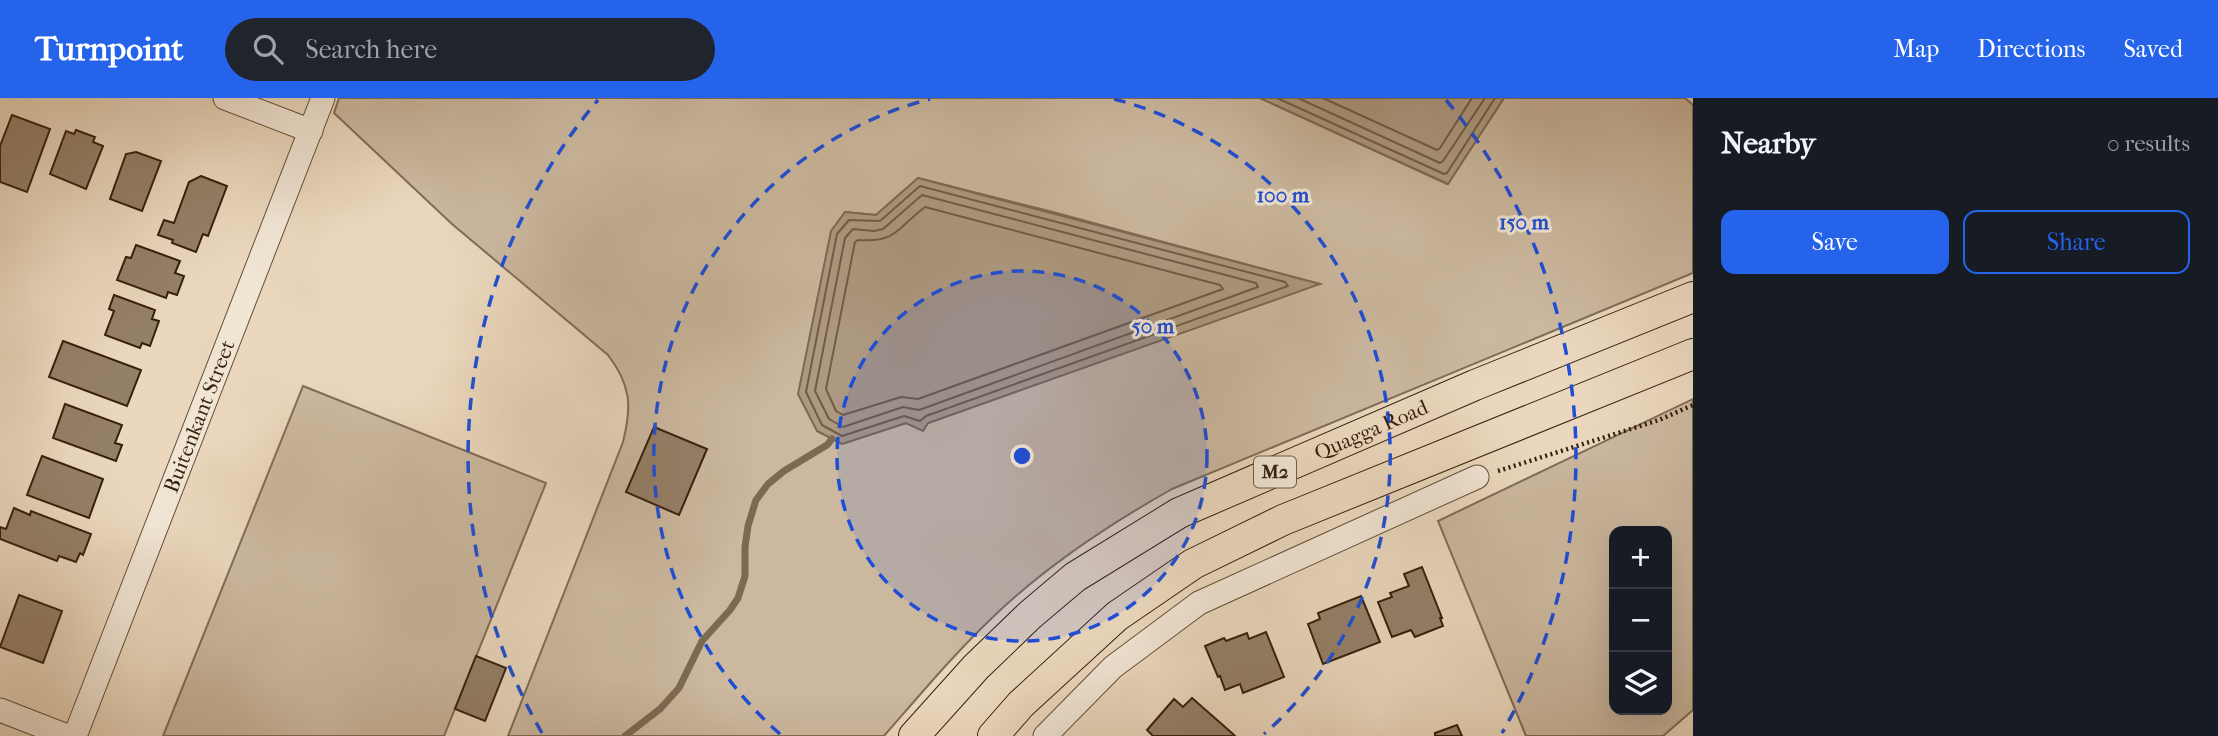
<!DOCTYPE html>
<meta charset="utf-8">
<style>
body{margin:0;font-family:"IM FELL French Canon",serif;background:#20242c;color:#f1f3f6}
.controls{position:absolute;right:21px;bottom:21px;display:grid;overflow:hidden;border-radius:14px;box-shadow:0 7px 28px #0002}
.controls button{width:63px;height:63px;display:grid;place-items:center;padding:0;border:0;border-bottom:2px solid #363941;background:#171b24;color:#f1f3f6;font:35px sans-serif}
.list{margin:0;padding:0;list-style:none}
h2{display:flex;justify-content:space-between;align-items:center;height:91px;margin:0;padding:0 28px;font-size:30px}
h2 small{font-size:23px;font-weight:400;color:#9ea1a6}
.actions{display:flex;gap:14px;padding:21px 28px}
.actions a{flex:1;padding:16px 0;border:2px solid #2563eb;border-radius:14px;text-align:center;font-size:24px;color:#2563eb}
.actions .main{background:#2563eb;color:#fff}
.icon{flex:none;width:38px;height:38px;fill:none;stroke:currentColor;stroke-width:2;stroke-linecap:round;stroke-linejoin:round}
.map{position:relative;flex:none;width:1693px;height:638px;overflow:hidden}
header{display:flex;align-items:center;gap:42px;box-sizing:border-box;height:98px;padding:0 35px;background:#2563eb;color:#fff}
header strong{font-size:33px}
nav{display:flex;gap:38px;margin-inline-start:auto;font-size:24px}
.search{width:490px;height:63px;background:#20242c;display:flex;align-items:center;gap:18px;box-sizing:border-box;padding:0 24px;border-radius:38px;color:#9ea1a6;font-size:26px}
main{display:flex}
aside{flex:1;background:#171b24}
.map>svg:first-child{display:block}
.green{fill:#cbb89f;stroke:#806c56;stroke-width:2;fill-rule:evenodd}
.water{fill:#ad9981;stroke:#7d6952;stroke-width:2}
.lines{fill:none;stroke-linecap:round;stroke-linejoin:round}
.shore{stroke:#725c46;stroke-width:2}
.stream{stroke:#7d6952;stroke-width:7}
.building{fill:#947f68;stroke:#36200c;stroke-width:2}
.minor-casing{stroke:#634e38;stroke-width:25}
.major-casing{stroke:#36200c;stroke-width:32}
.path{stroke:#36200c;stroke-width:4.5;stroke-dasharray:2 3.5;stroke-linecap:butt}
.minor{stroke:#f1e5d4;stroke-width:23}
.major{stroke:#ead7bd;stroke-width:30}
.ring{fill:none;stroke:#1d4ed8;stroke-width:3.5;stroke-dasharray:12 9}
.labels{text-anchor:middle;dominant-baseline:central;stroke-width:6;stroke-linejoin:round;paint-order:stroke}
.shield{fill:#f1e5d4;stroke:#6e5b48;stroke-width:2}
.shield-label{font-size:19px;font-weight:bold;fill:#36200c}
.street-label{font-size:21px;fill:#36200c;stroke:#f1e5d4}
.centre{fill:#1d4ed8;stroke:#f1e5d4;stroke-width:3.5}
.ring-label{font-size:21px;text-anchor:middle;font-weight:bold;fill:#1d4ed8;stroke:#f1e5d4;stroke-width:6;stroke-linejoin:round;paint-order:stroke}
</style>
<header>
<strong>Turnpoint</strong>
<div class="search"><svg class="icon" aria-label="search" viewBox="0 0 24 24"><circle cx="10" cy="10" r="6"/><path d="M15 15l6 6"/></svg>Search here</div>
<nav><a>Map</a><a>Directions</a><a>Saved</a></nav>
</header>
<main>
<div class="map">
<svg width="1693" height="638" viewBox="0 0 1693 638">
<rect width="100%" height="100%" fill="#ead7bd"/>
<filter id="stains"><feTurbulence type="fractalNoise" baseFrequency=".00286" numOctaves="4"/><feColorMatrix values="0 0 0 0 .2 0 0 0 0 .09 0 0 0 0 .02 0 0 0 .5 -.17"/></filter>
<radialGradient id="worn" r=".72"><stop offset=".6" stop-color="#630" stop-opacity="0"/><stop offset="1" stop-color="#630" stop-opacity=".3"/></radialGradient>
<!-- green -->
<g class="green">
<path d="M339,0H1260L1447,86L1504,0H1685L1693,7V175L1172,391C1108,427 1046,468 993,519C954,556 919,598 884,638H508L623,344C632,308 631,287 608,257L452,126L334,15ZM918,80L1049,113L1319,186L928,325L923,332L906,325L842,346L817,333L845,114L876,117Z"/>
<path d="M303,288L546,385L444,638H163Z"/>
<path d="M1693,301V612L1663,638H1526L1438,423ZM1614,433H1667V612H1614Z"/>
</g>
<!-- water -->
<g class="water">
<path d="M1260,0H1504L1448,86Z"/>
<path d="M918,80L1320,186L928,325L923,333L906,325L842,346L817,333L798,296L831,133L845,114L876,117Z"/>
</g>
<g class="lines">
<!-- shore -->
<g class="shore">
<path d="M1277,0L1444,76L1447,75L1495,0"/>
<path d="M1298,0L1440,65L1443,63L1485,0"/>
<path d="M1323,0L1437,52L1440,50L1472,0"/>
<path d="M920,88L1285,184L1288,188L926,318L920,323L904,318L842,338L822,327L806,294L837,136L849,122L880,123Z"/>
<path d="M922,97L1256,185L1258,189L919,312L903,309L843,329L829,321L815,293L845,140L853,131L874,133L883,131Z"/>
<path d="M925,109L1220,187L1223,191L918,301L901,299L843,317L836,313L826,291L855,144L858,142C897,145 897,130 925,109Z"/>
</g>
<!-- stream -->
<path class="stream" d="M625,638L660,611L679,590L702,543L730,512L738,500L745,478V449L748,428L756,402L768,386L784,373L827,347L832,341"/>
</g>
<!-- building -->
<g class="building">
<path d="M12,17L50,31L27,94L0,84V48Z"/>
<path d="M76,32L95,39L93,44L103,48L86,91L50,76L66,33L74,36Z"/>
<path d="M136,54L161,63L142,113L110,101L126,56Z"/>
<path d="M201,78L227,88L208,138L203,136L196,154L172,145L173,142L158,137L164,122L174,125L189,84Z"/>
<path d="M136,147L180,163L175,175L184,178L177,197L168,194L166,200L117,182L126,159L131,160Z"/>
<path d="M114,197L155,212L152,221L159,223L150,248L142,245L140,250L105,237L114,213L109,211Z"/>
<path d="M63,243L141,272L127,308L49,279Z"/>
<path d="M65,306L122,327L115,345L122,347L116,363L53,340Z"/>
<path d="M654,329L707,351L679,417L626,394Z"/>
<path d="M42,358L103,381L89,420L27,397Z"/>
<path d="M14,410L30,417L31,413L91,436L83,457L80,455L76,464L59,458L57,463L0,441V429L6,431Z"/>
<path d="M1422,469L1442,520H1440L1443,528L1415,539L1411,532L1392,539L1378,504L1392,499L1390,495L1409,488L1404,476Z"/>
<path d="M19,497L62,513L43,565L0,549Z"/>
<path d="M1361,498L1380,544L1323,566L1308,526L1320,521L1318,515Z"/>
<path d="M1266,534L1284,579L1243,595L1240,586L1225,592L1220,578L1218,579L1205,548L1224,540L1226,543L1247,535L1249,541Z"/>
<path d="M476,558L506,570L485,623L455,611Z"/>
<path d="M1192,600L1233,636L1235,638H1153L1147,632L1174,601L1183,609Z"/>
<path d="M1457,627L1462,638H1435V635Z"/>
</g>
<g class="lines">
<defs>
<g id="minor">
<path d="M225,0L311,33"/>
<path d="M0,612L67,638"/>
<path id="s1" d="M75,638L323,0"/>
<path d="M1045,638L1113,569L1199,505L1477,379"/>
</g>
<g id="major">
<path id="s2" d="M914,638L976,569L1030,517L1075,479L1179,415L1475,287L1693,199"/>
<path d="M993,638L1021,606L1117,518L1193,466L1283,422L1693,256"/>
</g>
</defs>
<!-- minor casing -->
<use href="#minor" class="minor-casing"/>
<!-- major casing -->
<use href="#major" class="major-casing"/>
<!-- path -->
<path class="path" d="M1498,373L1659,322L1693,307"/>
<!-- minor -->
<use href="#minor" class="minor"/>
<!-- major -->
<use href="#major" class="major"/>
</g>
<!-- distance rings -->
<circle cx="1022" cy="358" r="185" fill="#1d4ed8" fill-opacity=".12"/>
<g class="ring">
<circle cx="1022" cy="358" r="185"/>
<path d="M780 636A369 369 0 0 1 930 1M1114 1A369 369 0 0 1 1264 636"/>
<path d="M542 635A554 554 0 0 1 598 2M1446 2A554 554 0 0 1 1502 635"/>
</g>
<g class="labels">
<!-- shield labels -->
<rect class="shield" x="1254" y="358.5" width="42" height="31" rx="5"/>
<g class="shield-label">
<text x="1275" y="374">M2</text>
</g>
<!-- street labels -->
<g class="street-label">
<text stroke="none"><textPath href="#s1" startOffset="343">Buitenkant Street</textPath></text>
<text stroke="none"><textPath href="#s2" startOffset="558">Quagga Road</textPath></text>
</g>
</g>
<circle cx="1022" cy="358" r="10" class="centre"/>
<g class="ring-label">
<text x="1283" y="104">100 m</text>
<text x="1524" y="131">150 m</text>
<text x="1153" y="235">50 m</text>
</g>
<rect width="100%" height="100%" filter="url(#stains)"/>
<rect width="100%" height="100%" fill="url(#worn)"/>
</svg>
<div class="controls">
<button>+</button>
<button>−</button>
<button><svg class="icon" aria-label="layers" viewBox="0 0 24 24"><path d="M12 4l9 5-9 5-9-5zM3 14l9 5 9-5"/></svg></button>
</div>
</div>
<aside>
<h2>Nearby<small>0 results</small></h2>
<ul class="list">
</ul>
<div class="actions"><a class="main">Save</a><a>Share</a></div>
</aside>
</main>
